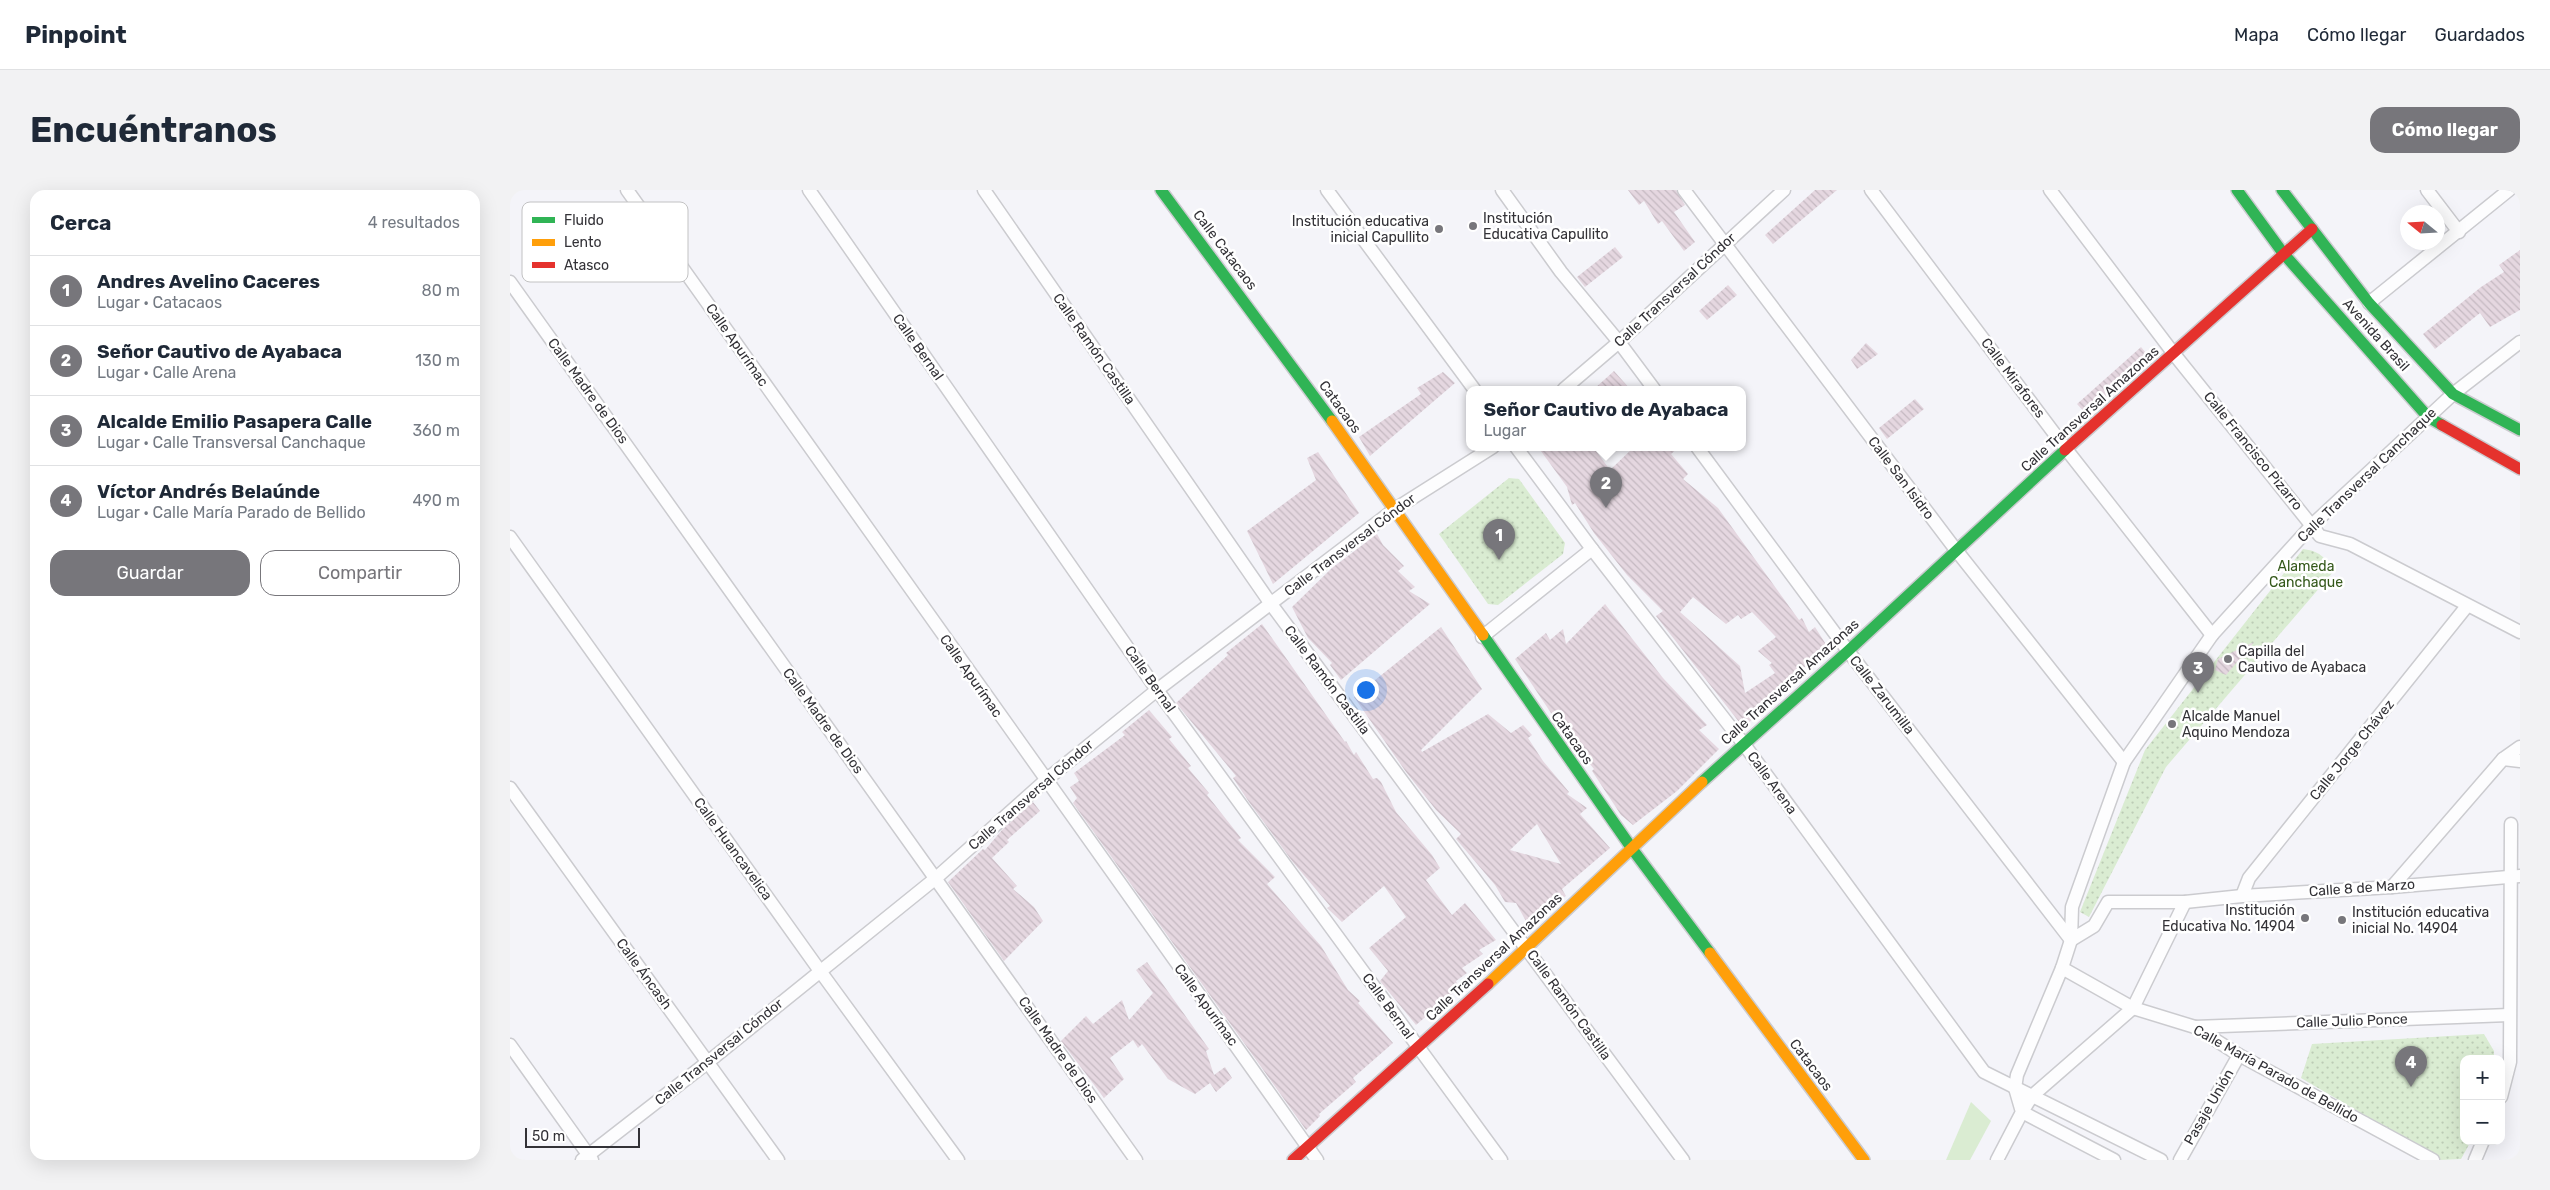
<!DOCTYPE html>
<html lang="es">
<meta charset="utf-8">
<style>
body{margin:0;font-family:Rubik,sans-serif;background:#f2f2f3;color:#1f2937}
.controls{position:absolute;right:15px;bottom:15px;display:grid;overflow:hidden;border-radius:10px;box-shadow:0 5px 20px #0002}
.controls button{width:45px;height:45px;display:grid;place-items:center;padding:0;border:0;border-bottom:1px solid #e0e1e3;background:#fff;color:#1f2937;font:25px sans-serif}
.compass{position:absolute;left:1890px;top:15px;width:45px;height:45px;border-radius:50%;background:#fff;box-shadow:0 5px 20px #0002;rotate:288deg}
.scale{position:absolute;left:15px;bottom:12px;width:115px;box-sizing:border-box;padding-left:5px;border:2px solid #333237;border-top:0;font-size:14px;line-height:18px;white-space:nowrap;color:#333237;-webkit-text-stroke:4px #fff;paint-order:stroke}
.you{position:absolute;left:855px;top:499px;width:18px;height:18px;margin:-12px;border:4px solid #fff;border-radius:50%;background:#1a73e8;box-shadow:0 0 0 8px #1a73e833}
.badge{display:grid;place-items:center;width:32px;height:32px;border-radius:50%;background:#77767b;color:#fff;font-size:16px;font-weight:700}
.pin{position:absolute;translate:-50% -41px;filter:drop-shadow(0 1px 2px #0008)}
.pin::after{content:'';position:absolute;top:26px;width:18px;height:15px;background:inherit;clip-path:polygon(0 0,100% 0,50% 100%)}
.popup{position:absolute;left:956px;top:196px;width:280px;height:65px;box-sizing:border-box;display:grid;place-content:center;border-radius:10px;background:#fff;filter:drop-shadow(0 1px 4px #0005);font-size:16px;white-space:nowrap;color:#747a83}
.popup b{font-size:19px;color:#1f2937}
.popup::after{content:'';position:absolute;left:50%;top:100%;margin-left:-10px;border:10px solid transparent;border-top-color:#fff}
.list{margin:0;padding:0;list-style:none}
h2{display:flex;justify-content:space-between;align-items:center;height:65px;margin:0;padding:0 20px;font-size:21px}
h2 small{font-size:16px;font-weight:400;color:#747a83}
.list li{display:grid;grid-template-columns:32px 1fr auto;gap:15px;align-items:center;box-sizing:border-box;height:70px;padding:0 20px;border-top:1px solid #e0e1e3}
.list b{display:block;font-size:19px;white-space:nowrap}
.list p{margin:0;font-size:16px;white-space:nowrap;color:#747a83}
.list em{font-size:16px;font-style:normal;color:#747a83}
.actions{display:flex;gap:10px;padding:15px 20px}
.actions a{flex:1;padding:11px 0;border:1px solid #77767b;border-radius:15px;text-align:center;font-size:18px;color:#77767b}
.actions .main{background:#77767b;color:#fff}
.map{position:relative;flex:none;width:2010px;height:970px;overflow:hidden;border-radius:15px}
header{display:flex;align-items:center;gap:30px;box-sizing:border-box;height:70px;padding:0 25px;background:#fff;border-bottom:1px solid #e0e1e3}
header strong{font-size:24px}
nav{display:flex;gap:28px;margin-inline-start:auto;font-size:18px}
.intro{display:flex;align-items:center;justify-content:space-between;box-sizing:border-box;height:120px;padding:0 30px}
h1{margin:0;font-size:35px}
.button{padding:12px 22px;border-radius:15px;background:#77767b;color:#fff;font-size:18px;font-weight:700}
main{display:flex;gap:30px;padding:0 30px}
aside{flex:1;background:#fff;border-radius:15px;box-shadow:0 5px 20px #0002}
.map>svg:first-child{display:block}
.grass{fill:#daecd2}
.park{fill:url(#park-dots)}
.building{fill:url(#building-back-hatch);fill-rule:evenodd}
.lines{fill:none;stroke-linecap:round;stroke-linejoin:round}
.street-casing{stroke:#cbcbcf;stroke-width:15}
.fast-casing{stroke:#cbcbcf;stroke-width:14}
.slow-casing{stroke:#cbcbcf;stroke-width:14}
.jam-casing{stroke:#cbcbcf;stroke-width:14}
.street{stroke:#fdfdfe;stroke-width:12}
.fast{stroke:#30b455;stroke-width:11}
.slow{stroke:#ff9f0a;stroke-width:11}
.jam{stroke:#e5322d;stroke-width:11}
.poi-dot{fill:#77767b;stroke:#fff;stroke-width:2}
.labels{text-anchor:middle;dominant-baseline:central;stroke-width:5;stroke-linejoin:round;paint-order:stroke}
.poi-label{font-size:14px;fill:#333237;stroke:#fff;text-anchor:start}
.street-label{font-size:14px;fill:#333237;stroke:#fff}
.park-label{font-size:14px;fill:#34581a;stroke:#fff}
.key{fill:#fff;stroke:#c2c2c3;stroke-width:1}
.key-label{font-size:14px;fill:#333237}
</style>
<header>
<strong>Pinpoint</strong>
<nav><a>Mapa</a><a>Cómo llegar</a><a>Guardados</a></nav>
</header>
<div class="intro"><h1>Encuéntranos</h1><a class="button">Cómo llegar</a></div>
<main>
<aside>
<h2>Cerca<small>4 resultados</small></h2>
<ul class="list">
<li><span class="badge">1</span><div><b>Andres Avelino Caceres</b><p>Lugar · Catacaos</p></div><em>80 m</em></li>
<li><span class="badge">2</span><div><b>Señor Cautivo de Ayabaca</b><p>Lugar · Calle Arena</p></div><em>130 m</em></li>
<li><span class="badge">3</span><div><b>Alcalde Emilio Pasapera Calle</b><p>Lugar · Calle Transversal Canchaque</p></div><em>360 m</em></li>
<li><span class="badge">4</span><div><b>Víctor Andrés Belaúnde</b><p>Lugar · Calle María Parado de Bellido</p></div><em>490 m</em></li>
</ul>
<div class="actions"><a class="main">Guardar</a><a>Compartir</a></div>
</aside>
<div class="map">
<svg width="2010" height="970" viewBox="0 0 2010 970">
<defs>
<pattern id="park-dots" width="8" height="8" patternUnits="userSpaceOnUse" patternTransform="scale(1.25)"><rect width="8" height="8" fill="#daecd2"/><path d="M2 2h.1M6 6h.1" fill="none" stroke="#bccbb5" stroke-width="1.8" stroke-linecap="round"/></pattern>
<pattern id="building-back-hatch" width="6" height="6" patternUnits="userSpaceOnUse" patternTransform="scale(1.25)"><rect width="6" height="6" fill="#e5d7e0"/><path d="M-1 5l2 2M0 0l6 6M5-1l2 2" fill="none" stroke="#c5b9c1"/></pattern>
</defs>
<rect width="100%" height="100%" fill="#f4f4f9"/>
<!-- grass -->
<path class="grass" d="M1461,912L1481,931L1460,970H1436Z"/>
<!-- park -->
<g class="park">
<path d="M999,288L1009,289L1055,353L1053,364L988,415L978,414L929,344Z"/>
<path d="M1793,359C1809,361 1816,367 1823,382L1656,577L1579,727L1570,722L1635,560Z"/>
<path d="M1974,844L1984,861V869H1954V951H1961L1951,969L1931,970L1791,888L1802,854Z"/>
</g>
<!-- building -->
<g class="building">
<path d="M1118,0H1166L1175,15L1164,22L1185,52L1174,61L1152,31L1148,34L1134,11L1129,15Z"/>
<path d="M1305,0H1327L1263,54L1255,45Z"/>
<path d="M1105,57L1113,67L1075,97L1067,87Z"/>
<path d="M2010,60V120L1980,137L1970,123L1925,159L1913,144L1971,97L1994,82L1989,75Z"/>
<path d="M1218,95L1227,105L1197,130L1189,121Z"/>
<path d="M1356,153L1368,164L1347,179L1341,170Z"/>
<path d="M1631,157L1641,169L1577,225L1567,214Z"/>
<path d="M1104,181L1120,199H1084Z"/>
<path d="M933,182L945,193L860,266L849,247L911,204L907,198Z"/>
<path d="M1405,209L1414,219L1377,249L1369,238Z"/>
<path d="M1028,257H1083L1100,280L1124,257H1169L1161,264L1178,284L1173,289L1208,318L1289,430L1292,428L1299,442L1305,437L1317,456L1269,501L1271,504L1261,515L1233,537L1146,426L1153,421L1117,385L1084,343L1065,313L1062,315L1057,297ZM1183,407L1216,434L1228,425L1231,429L1242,422L1266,447L1248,461L1262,473L1259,475L1265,483L1235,503L1230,476L1170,422Z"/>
<path d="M808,262L849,323L763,394L737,341L806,290L797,268Z"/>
<path d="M867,344L873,355L894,376L888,381L905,397L899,401L920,414L831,490L820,475L822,473L798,448L782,417L822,378Z"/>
<path d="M1095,414L1153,488L1197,535L1189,540L1209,559L1167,601L1123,635L1111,625L1082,581L1084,579L1053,541L1005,469L1036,443L1040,450L1053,439L1056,454Z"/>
<path d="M752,434L835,552L836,551L844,565L846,562L863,589L867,588L871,592L886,622L922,665L930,678L916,690L942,725L955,713L986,750L969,760L973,764L952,778L957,783L946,791L949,798L906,835L870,791L878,781L859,758L896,727L874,696L832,732L817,718L820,716L782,671L739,612L723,588L726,586L666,513L718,465L716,463Z"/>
<path d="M931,437L972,499L911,560L912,562L978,524L1001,543L1013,535L1022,545L1018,548L1033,571L1059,602L1057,604L1077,618L1070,624L1100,658L1052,699L1056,706L1017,733L1006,713L995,712L985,695L946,649L951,644L926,620L896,582L844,507ZM1027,634L1051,674L1000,660Z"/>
<path d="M1744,452L1716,485L1705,480L1708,469Z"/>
<path d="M639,520L662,547L659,549L681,576L678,578L699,603L697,605L731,648L728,650L765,687L757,694L811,756L838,800L850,811L848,813L883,853L843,888L846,892L809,924L810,926L796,940L563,613L567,608L560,597L569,591L564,583L615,545L612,542Z"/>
<path d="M523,612L530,621L497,650L499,652L482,668L507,696L503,699L524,717L533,731L494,771L438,692L473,659L475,660L492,640Z"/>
<path d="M637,772L699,859L696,861L704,885L715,877L722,888L706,902L700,893L685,904L658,889L632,854L628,858L623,850L600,868L614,889L594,908L551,851L576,826L583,834L612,810L619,830L643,803L626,780Z"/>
</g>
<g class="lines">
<defs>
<g id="street">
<path d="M117,0L807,970"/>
<path d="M299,0L647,500L991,970"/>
<path d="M474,0L761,414L1173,970"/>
<path d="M817,0L964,199"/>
<path d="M992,0L1051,82L1109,152L1144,199"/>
<path d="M1174,0L1446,360L1614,572"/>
<path d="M1361,0L1556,259L1702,445"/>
<path d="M1540,0L1664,164L1810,346L1840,354L2010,442"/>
<path d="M1917,0L1949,42"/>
<path d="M0,92L626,970"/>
<path d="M1859,113L1999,0"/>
<path d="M1054,199L1109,152L1274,0"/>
<path d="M1006,257L1082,359L1233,553L1474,882L1651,970"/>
<path d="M1187,257L1338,461L1561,750L1584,736L1598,712H1675L1732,706L1882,697L2010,686"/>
<path d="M0,347L310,781L448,970"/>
<path d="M972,447L1082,359"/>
<path d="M1993,569L2010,571"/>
<path d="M0,598L268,970"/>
<path d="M1882,697L1993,569L2010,557"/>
<path d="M1732,706L1739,688L1957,416"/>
<path d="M1552,778L1623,818L1685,837L1729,865L1923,970"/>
<path d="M1685,837L1999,825"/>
<path d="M0,855L82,970"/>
<path d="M1991,907L2000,872L2001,634"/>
<path d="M72,970L198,872L426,688L536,590L647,500L885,319L983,257"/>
<path d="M1487,970L1512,922L1505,898L1507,885L1552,778L1561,750L1562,717L1614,572L1702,445L1802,335L1943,204L2010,152"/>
<path d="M1604,970L1512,922L1522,906L1623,818L1675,712"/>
<path d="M1670,970L1729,865"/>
<path d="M1965,970L1973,951"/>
</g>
<g id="fast">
<path d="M651,0L822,231"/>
<path d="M1727,0L1773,63L1918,227L1932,235"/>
<path d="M1772,0L1859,113L1943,204L2010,240"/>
<path d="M973,445L1123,660L1200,763"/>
<path d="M1192,592L1338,461L1555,260"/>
</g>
<g id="slow">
<path d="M822,231L973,445"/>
<path d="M1200,763L1354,970"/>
<path d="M978,794L1192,592"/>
</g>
<g id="jam">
<path d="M1932,235L2010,279"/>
<path d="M1555,260L1802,39"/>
<path d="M783,970L978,794"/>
</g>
</defs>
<!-- street casing -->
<use href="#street" class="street-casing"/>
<!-- fast casing -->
<use href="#fast" class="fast-casing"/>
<!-- slow casing -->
<use href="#slow" class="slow-casing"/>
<!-- jam casing -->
<use href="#jam" class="jam-casing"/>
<!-- street -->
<use href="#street" class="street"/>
<!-- fast -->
<use href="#fast" class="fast"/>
<!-- slow -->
<use href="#slow" class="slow"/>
<!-- jam -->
<use href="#jam" class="jam"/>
</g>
<!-- markers -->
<g class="poi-dot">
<circle cx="963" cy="36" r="5"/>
<circle cx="929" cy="39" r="5"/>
<circle cx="1718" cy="469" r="5"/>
<circle cx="1662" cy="534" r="5"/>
<circle cx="1795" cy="728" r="5"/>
<circle cx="1832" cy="730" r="5"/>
</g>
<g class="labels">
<!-- poi labels -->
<g class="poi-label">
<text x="973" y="28">Institución<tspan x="973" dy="16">Educativa Capullito</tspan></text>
<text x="919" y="31" text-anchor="end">Institución educativa<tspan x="919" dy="16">inicial Capullito</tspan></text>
<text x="1728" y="461">Capilla del<tspan x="1728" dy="16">Cautivo de Ayabaca</tspan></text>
<text x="1672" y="526">Alcalde Manuel<tspan x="1672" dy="16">Aquino Mendoza</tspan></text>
<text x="1785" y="720" text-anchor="end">Institución<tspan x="1785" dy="16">Educativa No. 14904</tspan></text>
<text x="1842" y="722">Institución educativa<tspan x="1842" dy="16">inicial No. 14904</tspan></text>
</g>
<!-- street labels -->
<g class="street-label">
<text transform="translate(715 60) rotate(53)">Calle Catacaos</text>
<text transform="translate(1165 100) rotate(-43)">Calle Transversal Cóndor</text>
<text transform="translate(1866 145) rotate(48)">Avenida Brasil</text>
<text transform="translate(227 155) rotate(55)">Calle Apurímac</text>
<text transform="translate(408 157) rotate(55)">Calle Bernal</text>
<text transform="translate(584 159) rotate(55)">Calle Ramón Castilla</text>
<text transform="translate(1503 188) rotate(53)">Calle Mirafores</text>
<text transform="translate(78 201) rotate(54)">Calle Madre de Dios</text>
<text transform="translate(830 217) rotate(54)">Catacaos</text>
<text transform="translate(1580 219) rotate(-42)">Calle Transversal Amazonas</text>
<text transform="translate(1743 261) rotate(51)">Calle Francisco Pizarro</text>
<text transform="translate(1857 285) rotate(-44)">Calle Transversal Canchaque</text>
<text transform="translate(1391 288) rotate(53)">Calle San Isidro</text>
<text transform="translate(840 355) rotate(-37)">Calle Transversal Cóndor</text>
<text transform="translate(461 486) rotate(55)">Calle Apurímac</text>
<text transform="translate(640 489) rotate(55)">Calle Bernal</text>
<text transform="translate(817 490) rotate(53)">Calle Ramón Castilla</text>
<text transform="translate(1280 492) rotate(-42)">Calle Transversal Amazonas</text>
<text transform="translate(1372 505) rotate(52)">Calle Zarumilla</text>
<text transform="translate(313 531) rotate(54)">Calle Madre de Dios</text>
<text transform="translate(1062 548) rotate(55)">Catacaos</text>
<text transform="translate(1842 560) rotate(-51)">Calle Jorge Chávez</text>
<text transform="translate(1262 593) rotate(54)">Calle Arena</text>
<text transform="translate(521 605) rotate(-41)">Calle Transversal Cóndor</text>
<text transform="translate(223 659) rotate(54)">Calle Huancavelica</text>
<text transform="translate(1852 698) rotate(-4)">Calle 8 de Marzo</text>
<text transform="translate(984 767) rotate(-43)">Calle Transversal Amazonas</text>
<text transform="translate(134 784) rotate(54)">Calle Áncash</text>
<text transform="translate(696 815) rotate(54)">Calle Apurímac</text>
<text transform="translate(1059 815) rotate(54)">Calle Ramón Castilla</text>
<text transform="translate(878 816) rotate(54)">Calle Bernal</text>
<text transform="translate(1842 831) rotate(-2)">Calle Julio Ponce</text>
<text transform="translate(548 860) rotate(55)">Calle Madre de Dios</text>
<text transform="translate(209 862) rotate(-39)">Calle Transversal Cóndor</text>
<text transform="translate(1301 875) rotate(53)">Catacaos</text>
<text transform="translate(1766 884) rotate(29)">Calle María Parado de Bellido</text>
<text transform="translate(1699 917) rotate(-60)">Pasaje Unión</text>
</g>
<!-- park labels -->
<g class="park-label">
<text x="1796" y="376">Alameda<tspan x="1796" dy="16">Canchaque</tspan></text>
</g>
</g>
<!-- legend -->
<rect x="12" y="12" width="166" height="80" rx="8" class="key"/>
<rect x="22" y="27" width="23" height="6" fill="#30b455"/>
<rect x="22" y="49" width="23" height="7" fill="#ff9f0a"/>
<rect x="22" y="72" width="23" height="6" fill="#e5322d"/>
<g class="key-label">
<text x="54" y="35">Fluido</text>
<text x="54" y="57">Lento</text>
<text x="54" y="80">Atasco</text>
</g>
</svg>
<div class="controls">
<button>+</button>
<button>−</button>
</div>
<svg class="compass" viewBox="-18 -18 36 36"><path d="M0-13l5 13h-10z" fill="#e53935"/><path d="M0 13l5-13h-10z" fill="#747a83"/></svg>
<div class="scale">50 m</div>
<div class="you"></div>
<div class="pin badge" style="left:989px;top:370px">1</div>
<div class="pin badge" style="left:1096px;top:318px">2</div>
<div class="popup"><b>Señor Cautivo de Ayabaca</b>Lugar</div>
<div class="pin badge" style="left:1688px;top:503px">3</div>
<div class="pin badge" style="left:1901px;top:897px">4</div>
</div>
</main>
